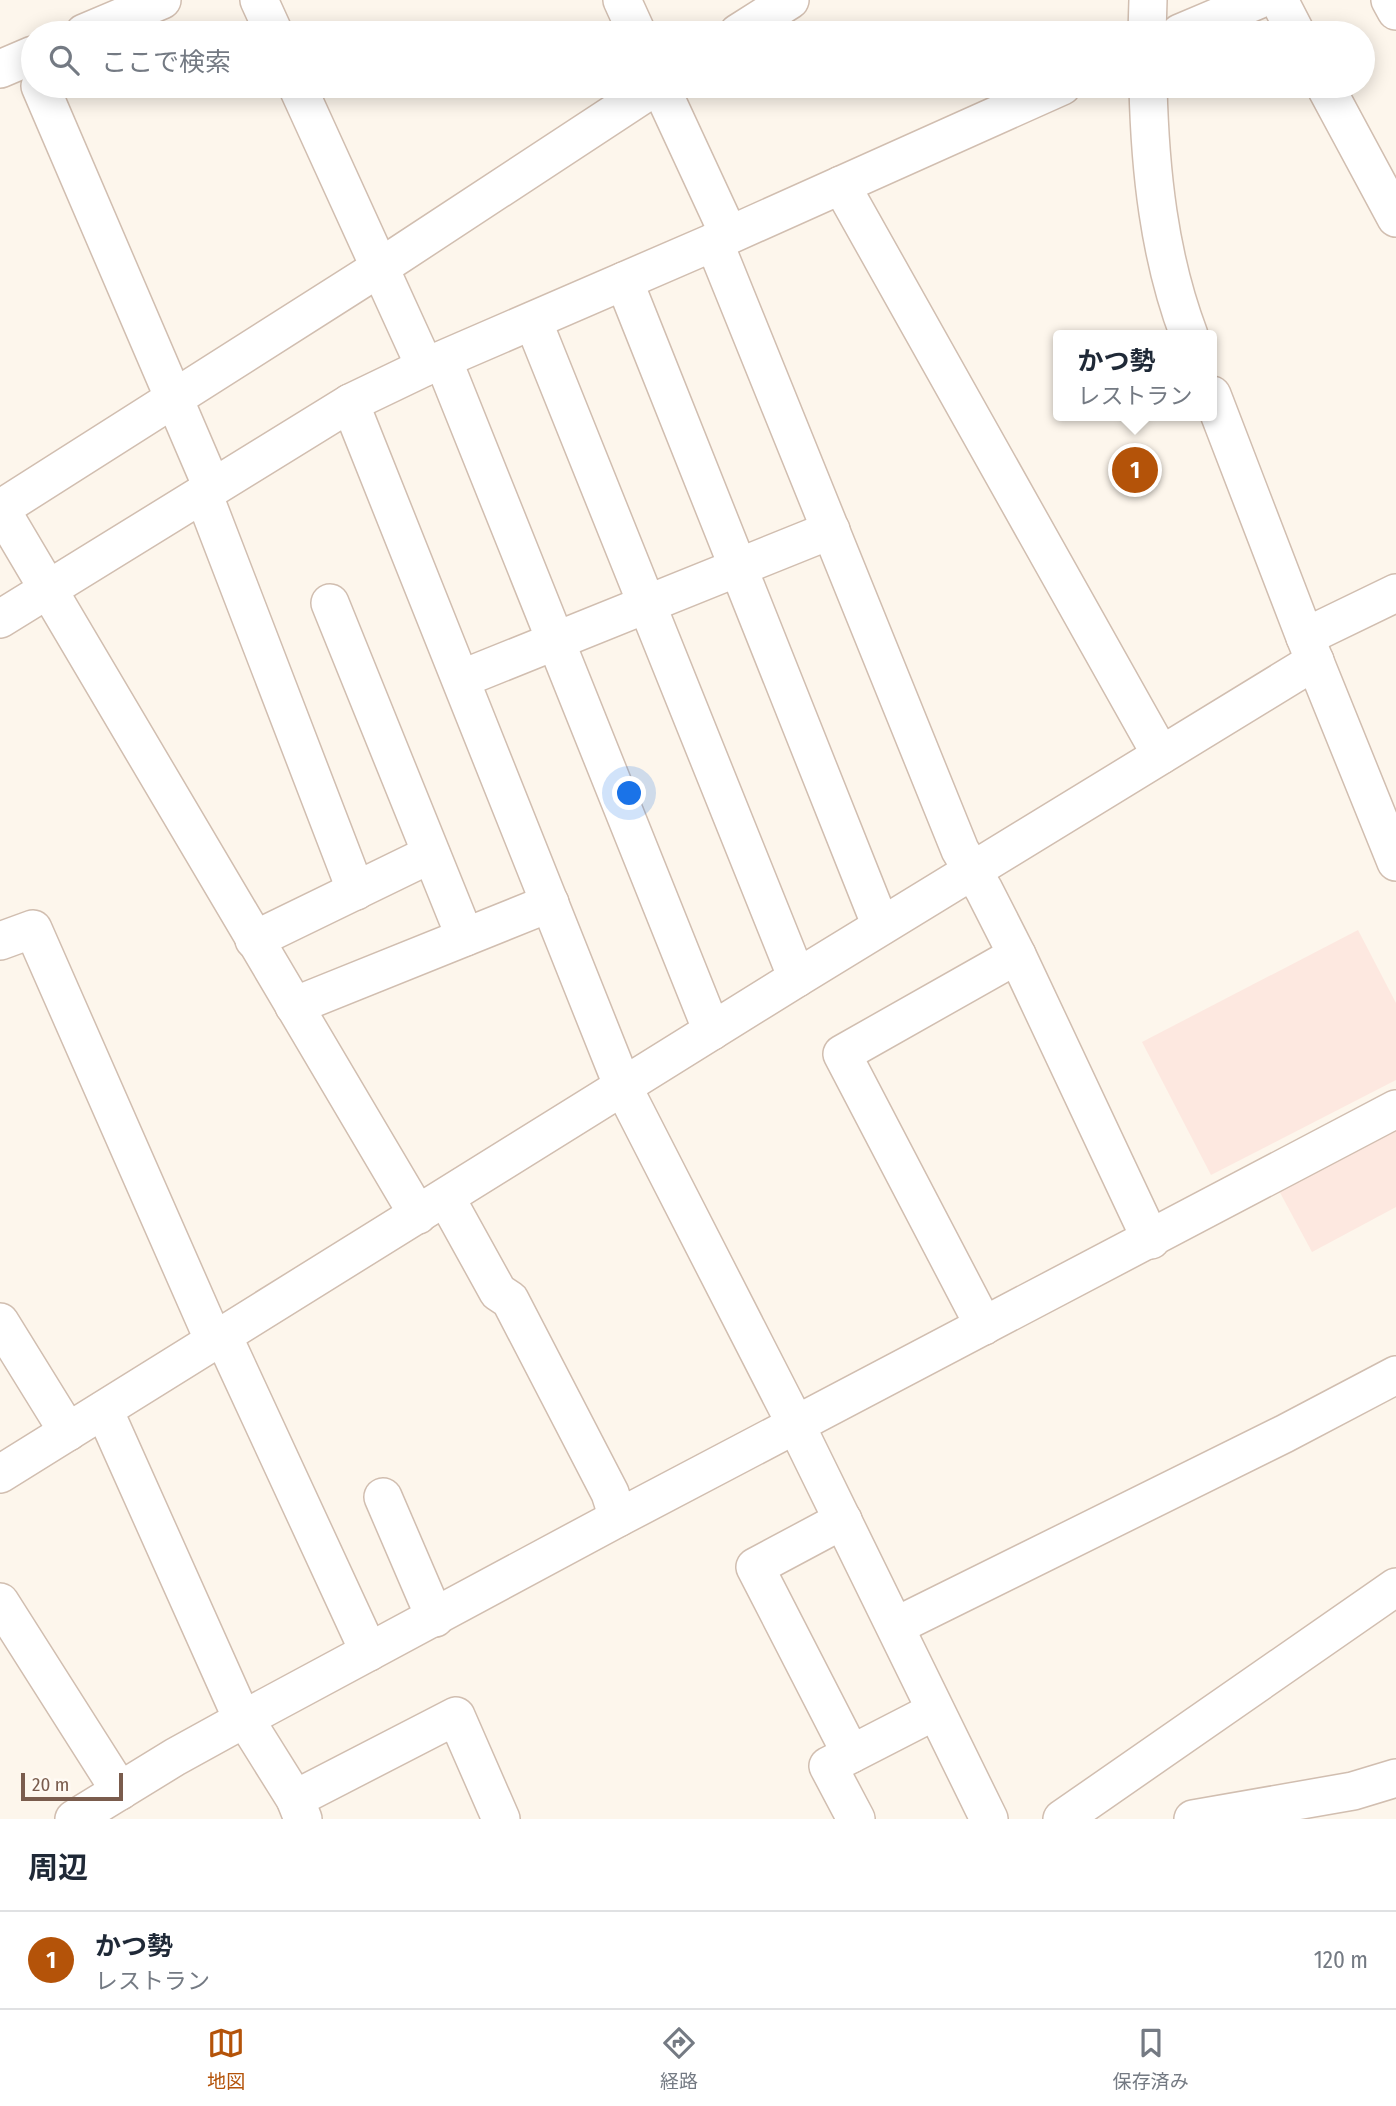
<!DOCTYPE html>
<html lang="ja">
<meta charset="utf-8">
<style>
body{margin:0;font-family:"Fira Sans Condensed","Noto Sans JP",sans-serif;background:#f6f6f7;color:#1f2937}
.scale{position:absolute;left:21px;bottom:18px;width:102px;box-sizing:border-box;padding-left:7px;border:4px solid #7a5c4d;border-top:0;font-size:19px;line-height:24px;white-space:nowrap;color:#7a5c4d;-webkit-text-stroke:5px #fffaf3;paint-order:stroke}
.you{position:absolute;left:630px;top:794px;width:24px;height:24px;margin:-18px;border:5px solid #fff;border-radius:50%;background:#1a73e8;box-shadow:0 0 0 10px #1a73e833}
.badge{display:grid;place-items:center;width:46px;height:46px;border-radius:50%;background:#b45309;color:#fff;font-size:23px;font-weight:700}
.pin{position:absolute;translate:-50% -50%;border:4px solid #fff;box-shadow:0 2px 7px #0006}
.popup{position:absolute;left:1053px;top:330px;width:164px;height:91px;box-sizing:border-box;display:grid;place-content:center;border-radius:7px;background:#fff;filter:drop-shadow(0 2px 5px #0005);font-size:23px;white-space:nowrap;color:#747a83}
.popup b{font-size:26px;color:#1f2937}
.popup::after{content:'';position:absolute;left:50%;top:100%;margin-left:-14px;border:14px solid transparent;border-top-color:#fff}
.list{margin:0;padding:0;list-style:none}
h2{display:flex;justify-content:space-between;align-items:center;height:91px;margin:0;padding:0 28px;font-size:30px}
h2 small{font-size:23px;font-weight:400;color:#747a83}
.list li{display:grid;grid-template-columns:46px 1fr auto;gap:21px;align-items:center;box-sizing:border-box;height:98px;padding:0 28px;border-top:2px solid #e0e1e3}
.list b{display:block;font-size:26px;white-space:nowrap}
.list p{margin:0;font-size:23px;white-space:nowrap;color:#747a83}
.list em{font-size:23px;font-style:normal;color:#747a83}
.icon{flex:none;width:38px;height:38px;fill:none;stroke:currentColor;stroke-width:2;stroke-linecap:round;stroke-linejoin:round}
.map{position:relative;flex:none;width:1396px;height:1819px;overflow:hidden}
.search{position:absolute;background:#fff;box-shadow:0 4px 18px #0003;left:21px;right:21px;top:21px;height:77px;display:flex;align-items:center;gap:18px;box-sizing:border-box;padding:0 24px;border-radius:38px;color:#747a83;font-size:26px}
.sheet{height:189px;background:#fff}
nav{display:flex;justify-content:space-around;align-items:center;box-sizing:border-box;height:98px;border-top:2px solid #e0e1e3;background:#fff;font-size:19px;color:#747a83}
nav a{display:grid;justify-items:center;gap:4px}
nav .on{color:#b45309}
.map>svg:first-child{display:block}
.commercial{fill:#fde8e0}
.lines{fill:none;stroke-linecap:round;stroke-linejoin:round}
.minor-casing{stroke:#d1beb0;stroke-width:40}
.minor{stroke:#fff;stroke-width:37}
</style>
<div class="map">
<svg width="1396" height="1819" viewBox="0 0 1396 1819">
<rect width="100%" height="100%" fill="#fdf6ec"/>
<!-- commercial -->
<g class="commercial">
<path d="M1358,930L1396,1003V1080L1211,1175L1142,1042Z"/>
<path d="M1396,1123V1207L1312,1252L1277,1187Z"/>
</g>
<g class="lines">
<defs>
<g id="minor">
<path d="M259,0L274,33"/>
<path d="M622,0L637,33"/>
<path d="M1279,0L1296,33"/>
<path d="M1390,0L1396,11"/>
<path d="M84,33L162,0"/>
<path d="M738,33L790,0"/>
<path d="M1147,33L1148,0"/>
<path d="M1180,33L1258,0"/>
<path d="M0,69L33,55"/>
<path d="M40,86L212,487"/>
<path d="M297,86L425,367"/>
<path d="M660,86L729,235"/>
<path d="M1148,86C1150,170 1159,256 1189,335"/>
<path d="M1325,86L1396,218"/>
<path d="M841,185L1161,755"/>
<path d="M714,242L960,850L984,890L1017,955L1151,1240"/>
<path d="M624,281L881,926"/>
<path d="M533,321L797,978"/>
<path d="M443,360L712,1031"/>
<path d="M1212,395L1305,637L1396,862"/>
<path d="M350,403L623,1087L796,1425L989,1819"/>
<path d="M203,493L356,891"/>
<path d="M0,508L418,1215"/>
<path d="M0,509L379,268L656,86"/>
<path d="M330,603L465,937"/>
<path d="M0,619L350,403L425,367L714,242L1062,86"/>
<path d="M1305,637L1396,593"/>
<path d="M461,679L831,530"/>
<path d="M254,940L431,854"/>
<path d="M0,941L33,929L214,1341"/>
<path d="M294,1006L550,903"/>
<path d="M446,1198L498,1292L510,1300L610,1493L618,1518"/>
<path d="M0,1322L68,1432"/>
<path d="M984,1326L842,1054L1017,955"/>
<path d="M223,1336L369,1652"/>
<path d="M104,1410L235,1703L295,1799L303,1819"/>
<path d="M0,1474L797,978L1315,661"/>
<path d="M383,1497L435,1618"/>
<path d="M843,1520L755,1567L851,1754"/>
<path d="M0,1602L120,1791"/>
<path d="M896,1626L1284,1434L1396,1375"/>
<path d="M295,1799L456,1716L501,1819"/>
<path d="M74,1819L175,1757L244,1719L618,1518L1396,1109"/>
<path d="M856,1819L828,1766L935,1711"/>
<path d="M1062,1819L1396,1587"/>
<path d="M1193,1819L1353,1791L1396,1778"/>
</g>
</defs>
<!-- minor casing -->
<use href="#minor" class="minor-casing"/>
<!-- minor -->
<use href="#minor" class="minor"/>
</g>
</svg>
<div class="scale">20 m</div>
<div class="you"></div>
<div class="pin badge" style="left:1135px;top:470px">1</div>
<div class="popup"><b>かつ勢</b>レストラン</div>
<div class="search"><svg class="icon" aria-label="search" viewBox="0 0 24 24"><circle cx="10" cy="10" r="6"/><path d="M15 15l6 6"/></svg>ここで検索</div>
</div>
<section class="sheet">
<h2>周辺<small></small></h2>
<ul class="list">
<li><span class="badge">1</span><div><b>かつ勢</b><p>レストラン</p></div><em>120 m</em></li>
</ul>
</section>
<nav>
<a class="on"><svg class="icon" aria-label="map" viewBox="0 0 24 24"><path d="M3 6l6-2 6 2 6-2v14l-6 2-6-2-6 2zM9 4v14M15 6v14"/></svg>地図</a>
<a><svg class="icon" aria-label="directions" viewBox="0 0 24 24"><path d="M12 3l9 9-9 9-9-9zM9 14v-3h6M13 9l2 2-2 2"/></svg>経路</a>
<a><svg class="icon" aria-label="saved" viewBox="0 0 24 24"><path d="M7 4h10v16l-5-4-5 4z"/></svg>保存済み</a>
</nav>
